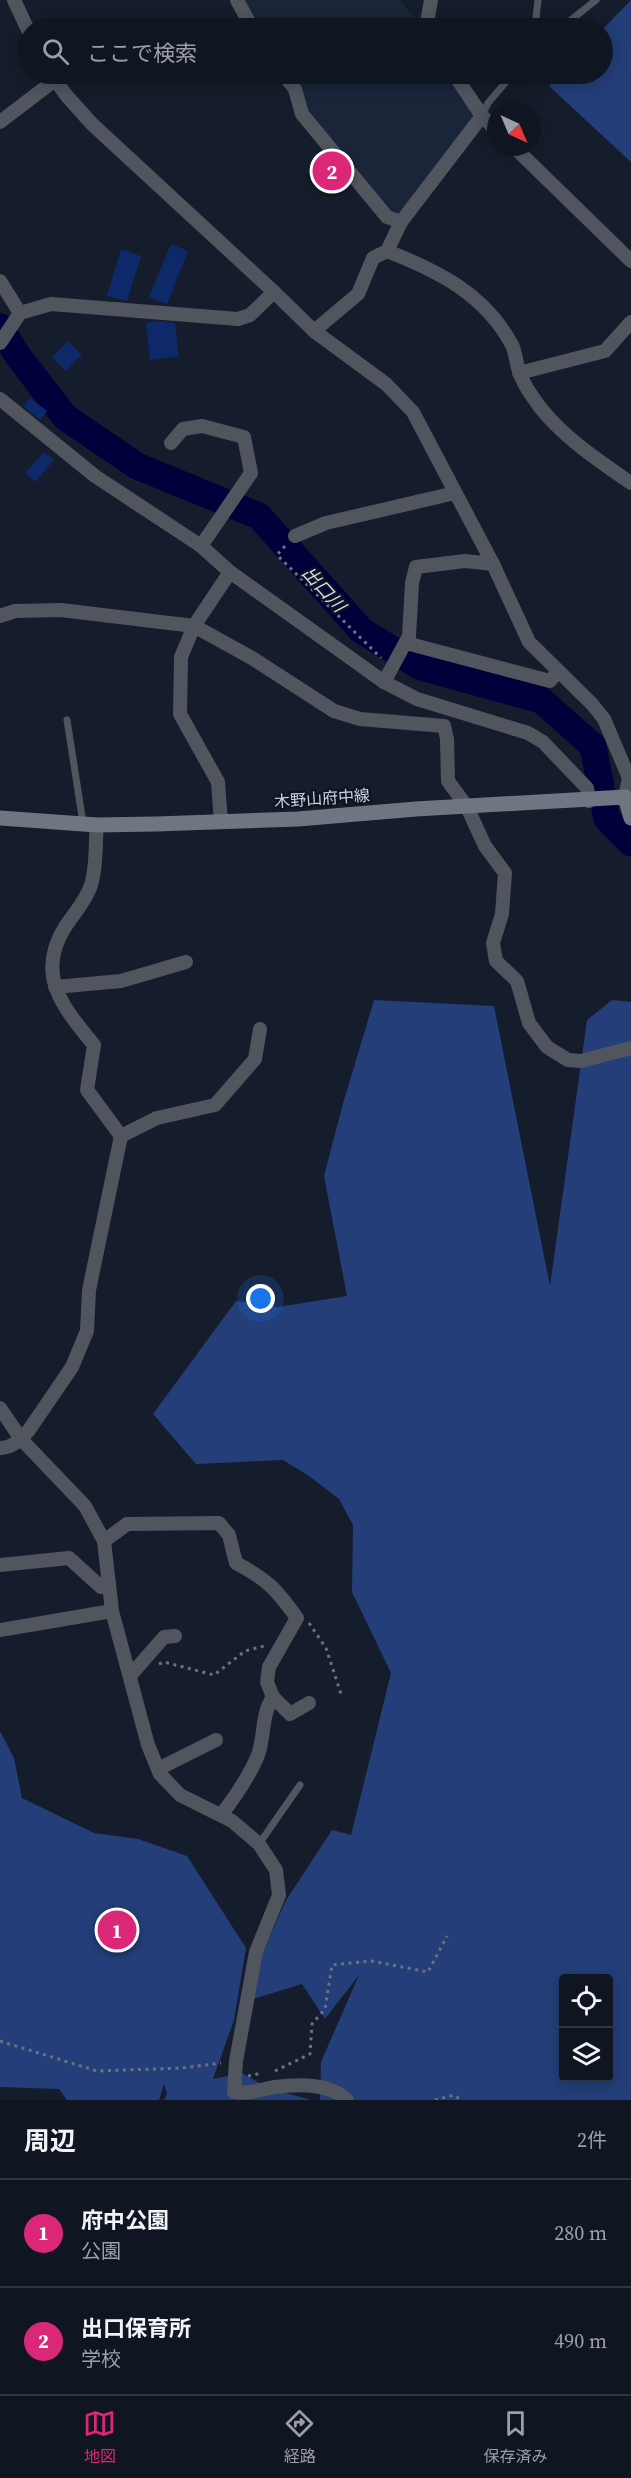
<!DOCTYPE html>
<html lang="ja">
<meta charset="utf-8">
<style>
body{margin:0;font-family:"Source Serif 4","Noto Sans JP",serif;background:#1e232e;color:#f1f3f6}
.controls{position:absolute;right:18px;bottom:18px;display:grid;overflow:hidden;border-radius:6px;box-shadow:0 3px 15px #0003}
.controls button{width:54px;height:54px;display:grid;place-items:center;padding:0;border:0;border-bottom:2px solid #30353f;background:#101621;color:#f1f3f6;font:30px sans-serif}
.compass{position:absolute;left:487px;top:102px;width:54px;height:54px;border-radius:50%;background:#101621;box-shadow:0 3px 15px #0003;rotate:136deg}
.you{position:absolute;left:261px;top:1299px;width:21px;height:21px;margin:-15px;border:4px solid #fff;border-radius:50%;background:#1a73e8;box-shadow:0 0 0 9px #1a73e833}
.badge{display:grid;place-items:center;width:39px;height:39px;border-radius:50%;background:#db2777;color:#fff;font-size:20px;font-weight:700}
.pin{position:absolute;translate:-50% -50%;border:3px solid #fff;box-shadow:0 2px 6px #0006}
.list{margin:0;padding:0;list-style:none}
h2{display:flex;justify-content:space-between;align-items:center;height:78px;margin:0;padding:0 24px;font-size:26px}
h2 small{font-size:20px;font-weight:400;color:#9c9fa5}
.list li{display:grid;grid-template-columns:39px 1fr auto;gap:18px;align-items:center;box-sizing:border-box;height:108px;padding:0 24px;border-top:2px solid #30353f}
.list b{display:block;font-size:22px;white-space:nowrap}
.list p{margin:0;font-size:20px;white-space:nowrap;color:#9c9fa5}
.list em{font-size:20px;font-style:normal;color:#9c9fa5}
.icon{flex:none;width:33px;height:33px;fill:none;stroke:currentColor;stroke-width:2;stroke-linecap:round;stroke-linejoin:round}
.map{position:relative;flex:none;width:631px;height:2100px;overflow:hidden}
.search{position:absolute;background:#101621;box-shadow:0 3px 15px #0003;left:18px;right:18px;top:18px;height:66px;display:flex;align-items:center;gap:15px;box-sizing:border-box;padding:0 21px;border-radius:33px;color:#9c9fa5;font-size:22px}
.sheet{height:294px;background:#101621}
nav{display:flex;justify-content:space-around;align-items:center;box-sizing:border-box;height:84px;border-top:2px solid #30353f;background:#101621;font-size:16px;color:#9c9fa5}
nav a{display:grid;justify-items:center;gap:3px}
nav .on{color:#db2777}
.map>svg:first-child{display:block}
.built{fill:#1b2539}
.green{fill:#233e78;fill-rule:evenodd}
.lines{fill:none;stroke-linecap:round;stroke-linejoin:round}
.river{stroke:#00003b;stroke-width:27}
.building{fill:#0d2969}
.path{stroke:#6b727e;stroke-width:3;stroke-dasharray:3 4.5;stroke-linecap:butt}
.lane{stroke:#51565e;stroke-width:7}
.street{stroke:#51565e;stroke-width:14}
.secondary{stroke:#6f7682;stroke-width:15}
.labels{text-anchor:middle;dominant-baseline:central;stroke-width:4.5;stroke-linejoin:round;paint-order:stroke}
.street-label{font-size:16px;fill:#ccd2dc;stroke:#0c1422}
.water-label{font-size:18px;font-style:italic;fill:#d3def2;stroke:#0c1422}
</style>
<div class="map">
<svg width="631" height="2100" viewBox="0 0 631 2100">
<rect width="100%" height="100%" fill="#151d2c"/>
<!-- built -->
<g class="built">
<path d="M241,0H400L423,28H261Z"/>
<path d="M287,74H454L482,116L401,222L302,114Z"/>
</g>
<!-- green -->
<g class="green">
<path d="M631,0V162L549,86L561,74H602L603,29Z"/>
<path d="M374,1000L494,1006L550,1286L587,1020L612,1000L631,1002V2100H320L321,2062L359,1975L325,2019L302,1984L253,1999L259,1962L285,1902L332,1830L351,1835L391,1673L352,1592L353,1525L339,1499L309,1476L283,1460L196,1464L153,1414L236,1301L278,1307L347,1296L324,1176L342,1107ZM564,1978H608V2078H564Z"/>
<path d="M0,1731L14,1758L22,1798L94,1833L138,1839L187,1856L246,1948L234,2020L213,2079L242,2073L268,2088L311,2100H164L167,2094L164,2084L159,2100H67L59,2089L0,2087Z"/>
</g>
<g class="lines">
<!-- river -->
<path class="river" d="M0,327L18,356L65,417L137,466L259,516L362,631L421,667L541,700L593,746L607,819L631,843"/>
</g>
<!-- building -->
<g class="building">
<path d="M171,244L188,251L167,304L149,297Z"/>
<path d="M121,249L141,256L127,301L107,296Z"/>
<path d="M155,321L175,323L179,356L150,360L146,323Z"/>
<path d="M68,341L82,355L65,371L52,357Z"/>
<path d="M30,398L47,411L40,420L23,406Z"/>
<path d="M44,452L54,460L35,482L25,473Z"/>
</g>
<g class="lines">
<!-- path -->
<g class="path">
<path d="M285,546L277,555L381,658"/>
<path d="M309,1623L326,1648L342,1697"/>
<path d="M159,1664L164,1662L214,1675L245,1651L264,1646"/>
<path d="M0,2041L97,2071L182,2068L221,2063"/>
<path d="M275,2071L310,2054L312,2024L325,2009L332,1965L371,1961L428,1972L447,1936"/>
<path d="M248,2076L262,2073"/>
<path d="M435,2100L454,2095L461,2100"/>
</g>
<!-- lane -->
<g class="lane">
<path d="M535,28L538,0"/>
<path d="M561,28L596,0"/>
<path d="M482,116L488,103L513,74"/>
<path d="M67,720L83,823"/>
<path d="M259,1844L300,1785"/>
</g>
<!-- street -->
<g class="street">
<path d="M14,0L28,30"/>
<path d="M237,0L252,28"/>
<path d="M426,28L431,0"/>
<path d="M51,74L66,95L92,124L274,292L314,331L386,384L413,412L493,564L529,642L592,704L604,719L629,778L625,797H631"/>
<path d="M283,74L295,89L302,114L387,217L401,222"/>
<path d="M482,116L496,130"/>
<path d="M0,122L55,80"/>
<path d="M514,147L631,261"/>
<path d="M387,251C438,271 485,294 512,345C516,353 516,363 519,371C522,380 527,389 532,396C555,432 596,459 631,483"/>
<path d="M0,281L20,313"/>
<path d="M314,331L358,294L373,258L387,251L401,222L482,116L454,74"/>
<path d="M0,343L20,313L51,304L238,319L250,315L274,292"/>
<path d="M519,373L605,351L631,322"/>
<path d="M0,399L95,476L201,546L230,572L384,682L417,699L528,733L543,742L587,788L589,801"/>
<path d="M171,443L183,429L202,426L244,437L251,473L201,546"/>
<path d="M295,536L326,523L455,493"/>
<path d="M0,616L15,611L61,610L194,626L252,658L334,711L360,719L444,726L447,739L448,781L467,807L485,846L505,873L502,914L493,943L496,961L517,981L529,1023L547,1047L568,1060L581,1061L631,1048"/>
<path d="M406,643L550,681L558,671"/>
<path d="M384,682L409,636L412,583L416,567L465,561L493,564"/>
<path d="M221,822L218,782L180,714L181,657L194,626L230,572"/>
<path d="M55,987L121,981L186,962"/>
<path d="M121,1136L157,1118L215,1105L255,1059L260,1029"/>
<path d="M0,1408L21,1439L85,1506L104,1541L112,1611L148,1745L160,1774L180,1795L232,1821L259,1844L276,1870L279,1895L256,1952L236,2061L234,2092C247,2095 262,2089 275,2087C298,2084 330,2083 347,2100"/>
<path d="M0,1448C13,1448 21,1439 29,1430L72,1367L87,1331L89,1290L121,1136L87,1090L94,1045C63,1007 35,975 65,927C73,915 87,899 91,885C97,866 95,844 97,825"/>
<path d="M104,1541L127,1524L219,1523L229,1535L236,1563C268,1580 276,1589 297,1618L269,1667L267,1682L273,1697C261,1715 265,1736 258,1755C249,1777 235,1797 221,1815"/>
<path d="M0,1565L69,1558L101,1587L109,1584"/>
<path d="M0,1630L112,1611"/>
<path d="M130,1676L164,1637L175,1636"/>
<path d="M273,1697L290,1714L309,1703"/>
<path d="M158,1769L216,1740"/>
</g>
<!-- secondary -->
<path class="secondary" d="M0,818L97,825L156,824L298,819L416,809L625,797L631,818"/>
</g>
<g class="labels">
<!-- street labels -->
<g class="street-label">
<text transform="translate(322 798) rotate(-4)">木野山府中線</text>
</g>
<!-- water labels -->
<g class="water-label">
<text transform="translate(324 589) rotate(48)">出口川</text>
</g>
</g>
</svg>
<div class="controls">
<button><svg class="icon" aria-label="locate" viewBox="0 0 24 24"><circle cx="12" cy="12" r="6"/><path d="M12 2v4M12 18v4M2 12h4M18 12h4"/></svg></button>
<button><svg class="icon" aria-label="layers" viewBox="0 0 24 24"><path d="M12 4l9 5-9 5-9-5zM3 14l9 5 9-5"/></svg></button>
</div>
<svg class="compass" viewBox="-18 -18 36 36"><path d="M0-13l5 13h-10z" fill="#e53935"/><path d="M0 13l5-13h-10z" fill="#9c9fa5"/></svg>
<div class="you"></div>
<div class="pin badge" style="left:117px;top:1930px">1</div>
<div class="pin badge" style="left:332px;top:171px">2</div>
<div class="search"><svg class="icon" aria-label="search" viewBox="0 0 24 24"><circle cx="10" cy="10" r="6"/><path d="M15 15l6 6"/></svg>ここで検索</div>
</div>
<section class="sheet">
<h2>周辺<small>2件</small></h2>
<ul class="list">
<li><span class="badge">1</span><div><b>府中公園</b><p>公園</p></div><em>280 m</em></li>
<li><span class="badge">2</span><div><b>出口保育所</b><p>学校</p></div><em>490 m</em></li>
</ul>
</section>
<nav>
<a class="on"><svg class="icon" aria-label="map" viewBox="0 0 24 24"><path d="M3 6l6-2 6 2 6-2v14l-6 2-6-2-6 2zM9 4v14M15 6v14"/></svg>地図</a>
<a><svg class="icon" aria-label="directions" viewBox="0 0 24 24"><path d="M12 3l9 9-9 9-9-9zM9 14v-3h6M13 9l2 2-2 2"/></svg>経路</a>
<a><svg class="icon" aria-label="saved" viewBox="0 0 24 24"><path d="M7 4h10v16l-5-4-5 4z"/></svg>保存済み</a>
</nav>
